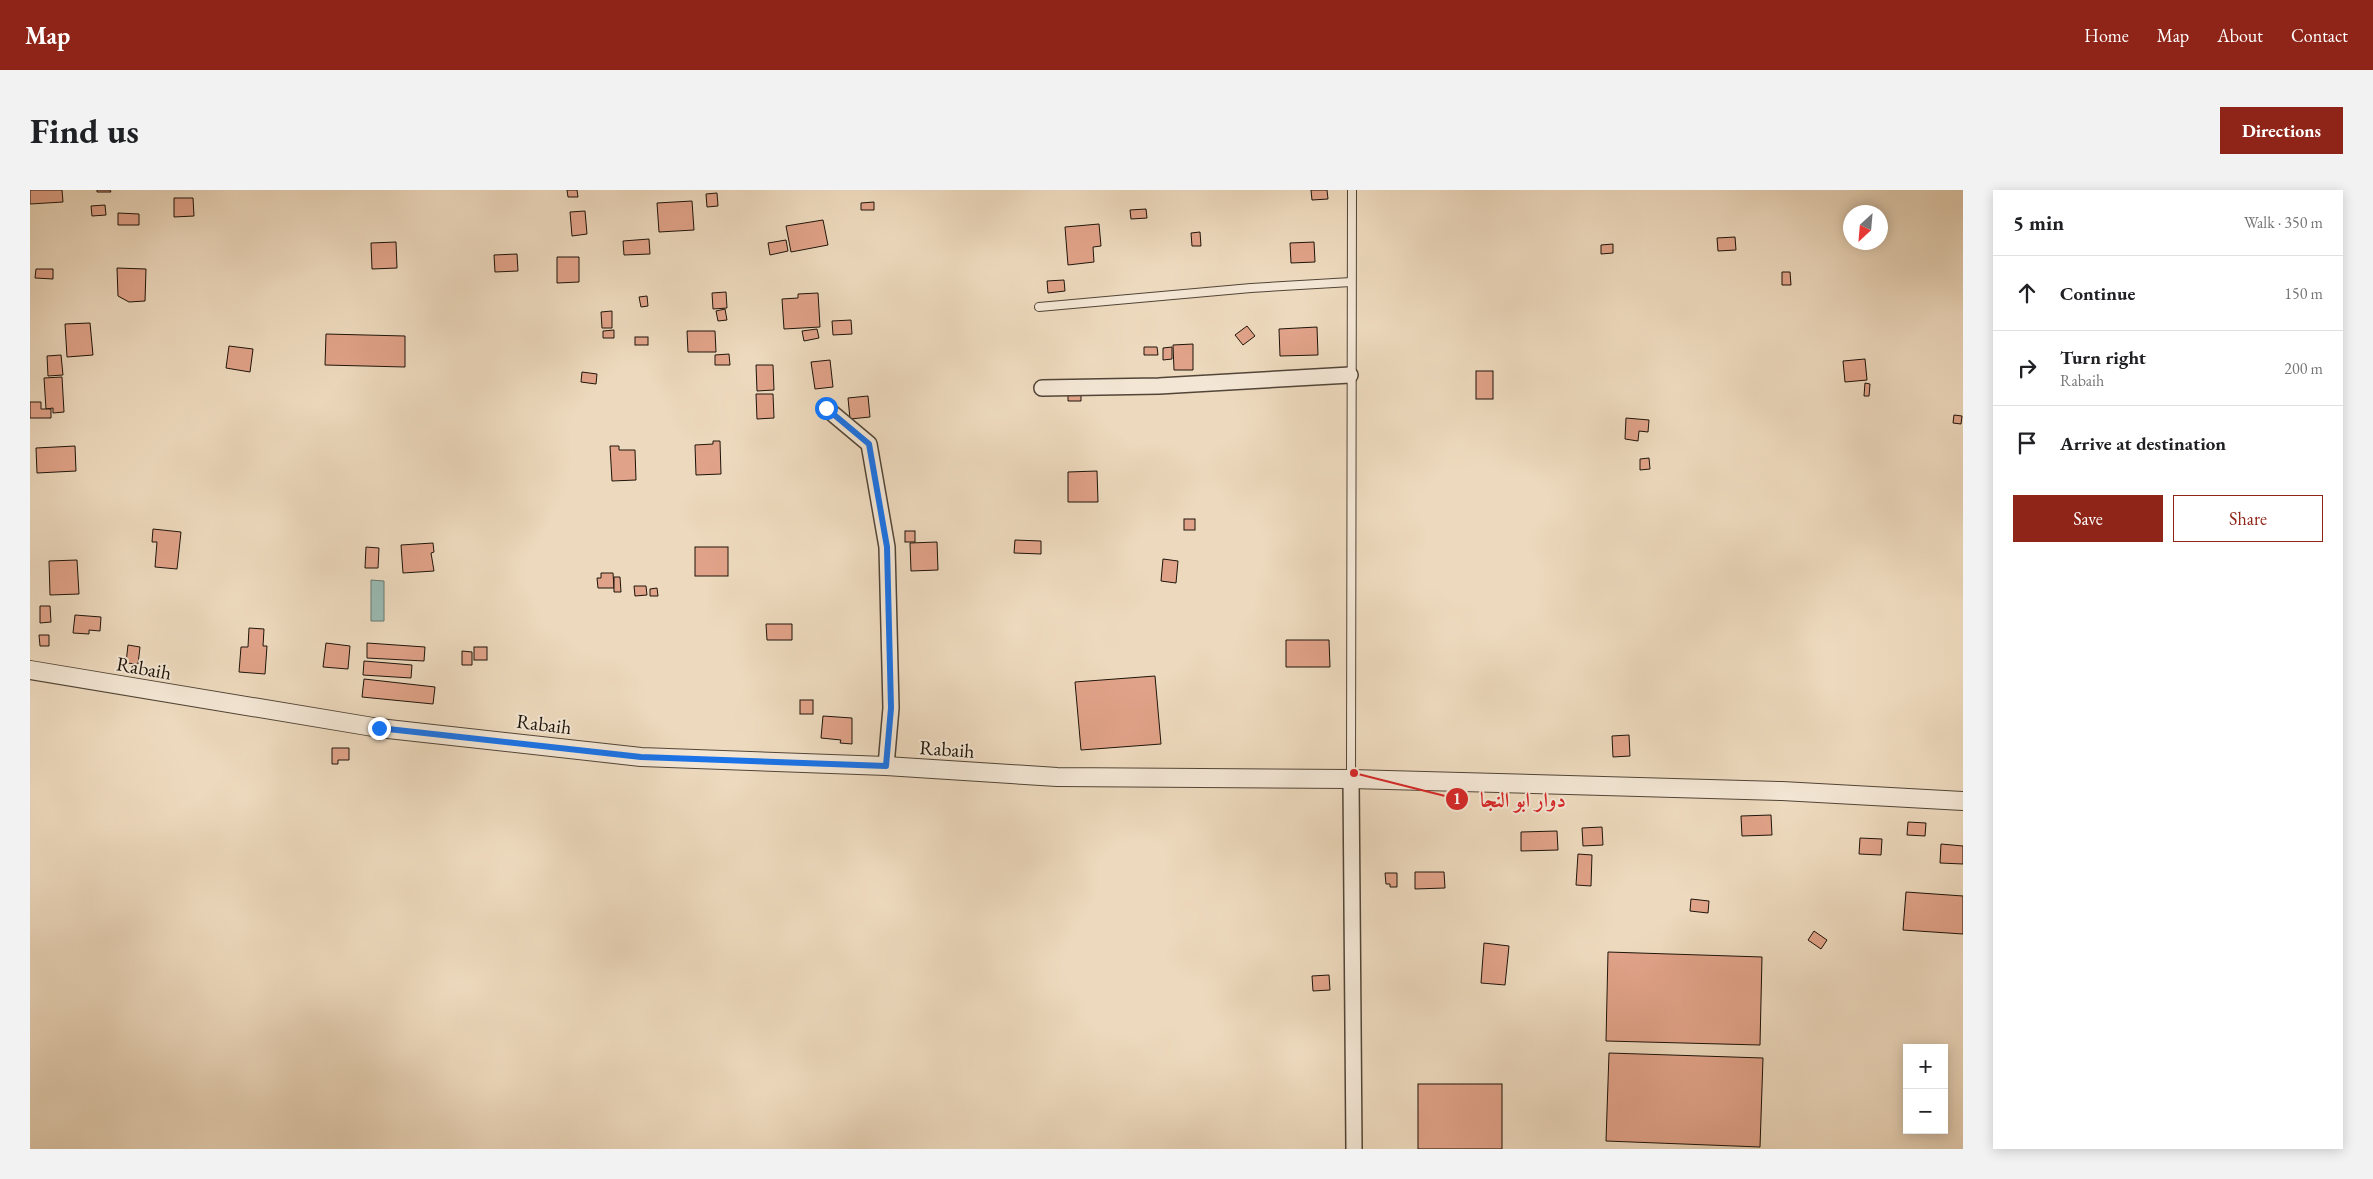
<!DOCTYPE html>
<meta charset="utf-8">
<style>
body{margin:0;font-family:"EB Garamond",Amiri,serif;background:#f2f2f2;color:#202124}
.controls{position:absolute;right:15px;bottom:15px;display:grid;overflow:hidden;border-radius:0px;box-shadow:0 2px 12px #0003}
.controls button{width:45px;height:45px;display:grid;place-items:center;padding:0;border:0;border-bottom:1px solid #e0e0e0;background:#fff;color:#202124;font:25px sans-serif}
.compass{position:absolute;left:1813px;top:15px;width:45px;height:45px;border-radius:50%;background:#fff;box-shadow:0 2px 12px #0003;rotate:206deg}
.stop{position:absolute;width:15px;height:15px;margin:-11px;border:4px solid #1a73e8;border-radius:50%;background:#fff}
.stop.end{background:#1a73e8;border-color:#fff;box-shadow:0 1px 5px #0008}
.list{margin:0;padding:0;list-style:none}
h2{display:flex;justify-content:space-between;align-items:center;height:65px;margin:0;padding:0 20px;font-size:21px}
h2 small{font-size:16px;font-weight:400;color:#757577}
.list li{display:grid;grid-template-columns:32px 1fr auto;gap:15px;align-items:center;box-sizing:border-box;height:75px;padding:0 20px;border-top:1px solid #e0e0e0}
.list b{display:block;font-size:19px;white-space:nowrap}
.list p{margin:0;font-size:16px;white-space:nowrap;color:#757577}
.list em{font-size:16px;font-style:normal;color:#757577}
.actions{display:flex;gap:10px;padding:15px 20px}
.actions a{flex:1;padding:11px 0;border:1px solid #8f2418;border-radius:0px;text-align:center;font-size:18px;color:#8f2418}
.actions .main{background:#8f2418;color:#fff}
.icon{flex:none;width:28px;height:28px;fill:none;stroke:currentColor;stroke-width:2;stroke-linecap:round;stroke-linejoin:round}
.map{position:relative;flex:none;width:1933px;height:959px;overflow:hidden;border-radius:0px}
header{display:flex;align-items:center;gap:30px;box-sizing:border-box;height:70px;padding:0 25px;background:#8f2418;color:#fff}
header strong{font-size:24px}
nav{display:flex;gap:28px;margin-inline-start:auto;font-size:18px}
.intro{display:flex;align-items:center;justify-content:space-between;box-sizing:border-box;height:120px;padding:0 30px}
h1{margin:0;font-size:35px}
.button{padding:12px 22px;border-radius:0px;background:#8f2418;color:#fff;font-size:18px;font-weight:700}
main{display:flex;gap:30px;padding:0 30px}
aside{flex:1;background:#fff;border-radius:0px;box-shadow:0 2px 12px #0003}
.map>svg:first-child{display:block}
.water{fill:#99bab2;stroke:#68786f}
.building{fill:#e0a288;stroke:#1e140a}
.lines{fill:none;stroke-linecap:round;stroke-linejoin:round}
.service-casing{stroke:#524537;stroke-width:10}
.minor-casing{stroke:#524537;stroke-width:18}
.tertiary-casing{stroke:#524537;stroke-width:20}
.service{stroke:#f3e6d4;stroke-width:8}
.minor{stroke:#f3e6d4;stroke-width:15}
.tertiary{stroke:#f3e6d4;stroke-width:18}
.route{stroke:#1a73e8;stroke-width:6}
.labels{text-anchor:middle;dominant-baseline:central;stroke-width:4;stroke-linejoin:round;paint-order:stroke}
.street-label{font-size:20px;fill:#1e140a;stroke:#f3e6d4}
.leader{fill:none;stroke:#d62828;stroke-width:2}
.callout-dot{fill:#d62828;stroke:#f3e6d4;stroke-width:2}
.mark-label{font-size:15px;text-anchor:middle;font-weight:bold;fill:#fff}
.callout-label{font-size:21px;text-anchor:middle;font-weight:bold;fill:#d62828;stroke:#f3e6d4;stroke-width:4;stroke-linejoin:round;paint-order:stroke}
</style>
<header>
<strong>Map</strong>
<nav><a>Home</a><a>Map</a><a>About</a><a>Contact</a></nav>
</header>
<div class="intro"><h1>Find us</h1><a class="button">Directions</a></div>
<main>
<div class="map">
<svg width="1933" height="959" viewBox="0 0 1933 959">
<rect width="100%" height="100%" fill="#edd9bd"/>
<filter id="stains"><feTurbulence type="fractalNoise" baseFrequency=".004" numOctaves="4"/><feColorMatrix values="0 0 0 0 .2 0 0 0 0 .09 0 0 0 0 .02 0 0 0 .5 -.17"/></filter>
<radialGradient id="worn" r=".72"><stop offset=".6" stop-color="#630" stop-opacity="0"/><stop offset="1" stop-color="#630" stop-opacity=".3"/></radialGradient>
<!-- water -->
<path class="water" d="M341,390L354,391V431H341Z"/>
<!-- building -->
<g class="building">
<path d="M0,0H32L33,12L0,14Z"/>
<path d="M67,0H80L81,2H67Z"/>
<path d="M537,0H547L548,7H538Z"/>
<path d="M1281,0H1297L1298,9L1282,10Z"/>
<path d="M687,3L688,16L677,17L676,4Z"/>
<path d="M144,8H163L164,26L144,27Z"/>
<path d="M662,11L664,40L629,42L627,13Z"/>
<path d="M844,12V20H831V13Z"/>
<path d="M75,15L76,25L62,26L61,16Z"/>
<path d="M1116,19L1117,28L1101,29L1100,20Z"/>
<path d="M555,21L557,44L542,46L540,22Z"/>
<path d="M88,23L109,24V35H88Z"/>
<path d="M793,30L798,55L761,62L756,36Z"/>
<path d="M1069,34L1071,56L1063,57L1064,72L1038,75L1035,37Z"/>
<path d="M1170,42L1171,56H1162L1161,43Z"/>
<path d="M1705,47L1706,60L1688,61L1687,48Z"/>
<path d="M619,49L620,64L594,65L593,51Z"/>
<path d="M756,50L758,61L740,65L738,53Z"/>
<path d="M366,52L367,78L342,79L341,53Z"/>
<path d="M1284,52L1285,72L1261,73L1260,53Z"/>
<path d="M1583,54V63L1571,64V55Z"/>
<path d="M487,64L488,81L465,82L464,65Z"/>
<path d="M527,67H549V92L527,93Z"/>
<path d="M87,78L116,79L115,111L99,112L88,106Z"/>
<path d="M6,79H23V89L5,88Z"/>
<path d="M1752,82H1760L1761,95H1752Z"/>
<path d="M1034,90L1035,101L1018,103L1017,91Z"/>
<path d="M696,102L697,118L683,119L682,103Z"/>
<path d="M788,103L790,137L754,139L752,109L768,108V104Z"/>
<path d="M617,106L618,116L611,117L609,107Z"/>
<path d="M695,119L697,130L688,131L686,121Z"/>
<path d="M582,121V138H572L571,122Z"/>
<path d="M821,130L822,144L803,145L802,131Z"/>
<path d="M60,133L63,165L37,167L35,134Z"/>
<path d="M1217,136L1225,146L1213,155L1205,145Z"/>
<path d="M1287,137L1288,165L1250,166L1249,139Z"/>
<path d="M787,139L789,148L774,151L772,141Z"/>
<path d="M584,140V148H573V141Z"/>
<path d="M657,141H685L686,162H658Z"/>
<path d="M296,144L375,146V177L295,175Z"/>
<rect x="605" y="147" width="13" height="8"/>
<path d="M1163,154V180H1144L1143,155Z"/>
<path d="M199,156L223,159L220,182L196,178Z"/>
<path d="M1114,157H1127L1128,165H1114Z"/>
<path d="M1142,157V169L1133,170V158Z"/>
<path d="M699,164L700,175H685V165Z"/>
<path d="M31,165L33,185L18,186L17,166Z"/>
<path d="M1835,169L1837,190L1815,192L1813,171Z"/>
<path d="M800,170L803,197L785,199L781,172Z"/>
<path d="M726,175H743L744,200L727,201Z"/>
<rect x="1446" y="181" width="17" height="28"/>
<path d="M552,182L567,184L566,194L551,192Z"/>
<path d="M32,187L34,222L23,223V218L16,219L14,188Z"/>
<path d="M1835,193L1840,194L1839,206H1834Z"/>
<path d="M1051,202V211H1038V203Z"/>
<path d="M726,204H743L744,228L727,229Z"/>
<path d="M838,206L840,227L820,229L818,208Z"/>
<path d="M0,212H11V219H21V228H0Z"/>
<path d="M1924,225L1932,226L1931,234L1923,233Z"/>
<path d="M1596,228L1619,230L1618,242L1609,241L1608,251L1595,249Z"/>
<path d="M683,251H690L691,284L666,285L665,255L683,254Z"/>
<path d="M45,256L46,281L7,283L6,258Z"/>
<path d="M580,256H589V260H605L606,290L582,291Z"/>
<path d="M1619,268L1620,279L1610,280V269Z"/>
<path d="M1067,281L1068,312H1038V282Z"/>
<rect x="1154" y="329" width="11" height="11"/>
<path d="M123,339L151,342L147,379L125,377L127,352H122Z"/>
<rect x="875" y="341" width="10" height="11"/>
<path d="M985,350L1011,351V364L984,363Z"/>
<path d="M907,352L908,380L881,381L880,353Z"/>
<path d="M403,353L404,362L401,363L404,381L373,383L371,355Z"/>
<path d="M336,357L349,358L348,378H335Z"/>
<rect x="665" y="357" width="33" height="29"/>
<path d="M1133,369L1148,371L1146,393L1131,391Z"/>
<path d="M47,370L49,404L20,405L19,371Z"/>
<path d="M571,383H583L584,398H568L567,388H571Z"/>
<path d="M584,387H590L591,402H584Z"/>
<path d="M604,396H616L617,405L605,406Z"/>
<path d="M627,398L628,406H620V399Z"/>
<path d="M10,416H20L21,432L10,433Z"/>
<path d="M45,425L71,427L70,441L59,440V444L43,443Z"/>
<path d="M736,434H762V450H737Z"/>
<path d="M219,438L234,439L233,456H237L235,484L209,482L211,457H218Z"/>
<path d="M9,445H19V456H10Z"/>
<path d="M1256,450H1299L1300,477H1256Z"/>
<path d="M296,453L320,456L318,479L293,477Z"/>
<path d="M337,453L395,457L394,471L337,468Z"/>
<path d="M98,455L110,457L108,474L96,473Z"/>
<rect x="444" y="457" width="13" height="13"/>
<path d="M432,461L442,462V475H432Z"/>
<path d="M334,471L382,475L381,488L333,485Z"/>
<path d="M1125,486L1131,554L1051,560L1045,492Z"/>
<path d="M334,489L405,497L403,514L332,507Z"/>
<rect x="770" y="510" width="13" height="14"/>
<path d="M793,526L822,528V554L810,553L811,550L791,548Z"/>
<path d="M1599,545L1600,566L1583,567L1582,546Z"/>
<path d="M302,558H319V570H308V574H302Z"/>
<path d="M1741,625L1742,645L1712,646L1711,626Z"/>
<path d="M1878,632L1896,633L1895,646L1877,645Z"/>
<path d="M1572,637L1573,655L1553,656L1552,638Z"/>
<path d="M1527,641L1528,660L1491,661V642Z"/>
<path d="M1830,648L1852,649L1851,665L1829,664Z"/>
<path d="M1911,654L1933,656V674L1910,673Z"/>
<path d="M1548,664L1562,665L1561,696L1546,695Z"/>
<path d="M1385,682H1414L1415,698L1385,699Z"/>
<path d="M1355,683H1367V697H1360V694H1356Z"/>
<path d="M1876,702L1933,706V744L1873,740Z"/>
<path d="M1661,709L1679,711L1678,723L1660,721Z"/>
<path d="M1784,741L1797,750L1791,759L1778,750Z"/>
<path d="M1454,753L1479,756L1475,795L1451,793Z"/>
<path d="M1578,762L1732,767L1730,855L1576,851Z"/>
<path d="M1299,785L1300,800L1283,801L1282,786Z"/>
<path d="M1579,863L1733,868L1730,957L1576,951Z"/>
<rect x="1388" y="894" width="84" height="65"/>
</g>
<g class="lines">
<defs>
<g id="service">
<path d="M1009,117L1221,98L1321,92"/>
<path d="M1321,589L1322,0"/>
</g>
<g id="minor">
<path d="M1012,198L1129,196L1320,185"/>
<path d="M796,218L839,254L857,357L861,518L856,576"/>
<path d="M1321,589L1324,959"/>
</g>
<path id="tertiary" d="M0,480L349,538L611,567L856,576L1027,587L1321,589L1752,601L1933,611"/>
</defs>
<!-- service casing -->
<use href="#service" class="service-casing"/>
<!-- minor casing -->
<use href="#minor" class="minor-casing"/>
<!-- tertiary casing -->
<use href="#tertiary" class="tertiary-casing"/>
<!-- service -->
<use href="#service" class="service"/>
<!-- minor -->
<use href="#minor" class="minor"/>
<!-- tertiary -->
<use href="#tertiary" class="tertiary"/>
</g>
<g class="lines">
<!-- route -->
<path class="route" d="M349,538L611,567L856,576L861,518L857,357L839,254L796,218"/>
</g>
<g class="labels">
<!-- street labels -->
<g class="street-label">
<text transform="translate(114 478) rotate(10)">Rabaih</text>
<text transform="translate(514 534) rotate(7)">Rabaih</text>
<text transform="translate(917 559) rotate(4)">Rabaih</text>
</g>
</g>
<!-- callouts -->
<path class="leader" d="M1324 583L1427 609"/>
<g class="callout-dot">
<circle cx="1324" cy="583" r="5"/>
<circle cx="1427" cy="609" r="12"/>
</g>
<g class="mark-label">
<text x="1427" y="614">1</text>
</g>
<g class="callout-label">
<text x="1493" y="617">دوار ابو النجا</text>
</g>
<rect width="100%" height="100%" filter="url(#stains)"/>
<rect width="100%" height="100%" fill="url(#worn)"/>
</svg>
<div class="controls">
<button>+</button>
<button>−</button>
</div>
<svg class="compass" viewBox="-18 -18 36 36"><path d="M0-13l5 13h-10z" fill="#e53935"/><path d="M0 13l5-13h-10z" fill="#757577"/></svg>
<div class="stop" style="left:796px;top:218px"></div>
<div class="stop end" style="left:349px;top:538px"></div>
</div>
<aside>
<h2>5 min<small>Walk · 350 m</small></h2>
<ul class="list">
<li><svg class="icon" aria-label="ahead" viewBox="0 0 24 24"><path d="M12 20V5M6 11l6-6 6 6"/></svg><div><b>Continue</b></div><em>150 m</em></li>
<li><svg class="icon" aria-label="right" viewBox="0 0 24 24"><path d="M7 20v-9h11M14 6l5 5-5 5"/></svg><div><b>Turn right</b><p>Rabaih</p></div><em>200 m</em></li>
<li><svg class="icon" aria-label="arrive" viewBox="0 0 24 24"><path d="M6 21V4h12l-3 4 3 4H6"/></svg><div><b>Arrive at destination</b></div></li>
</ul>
<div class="actions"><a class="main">Save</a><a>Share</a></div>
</aside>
</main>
